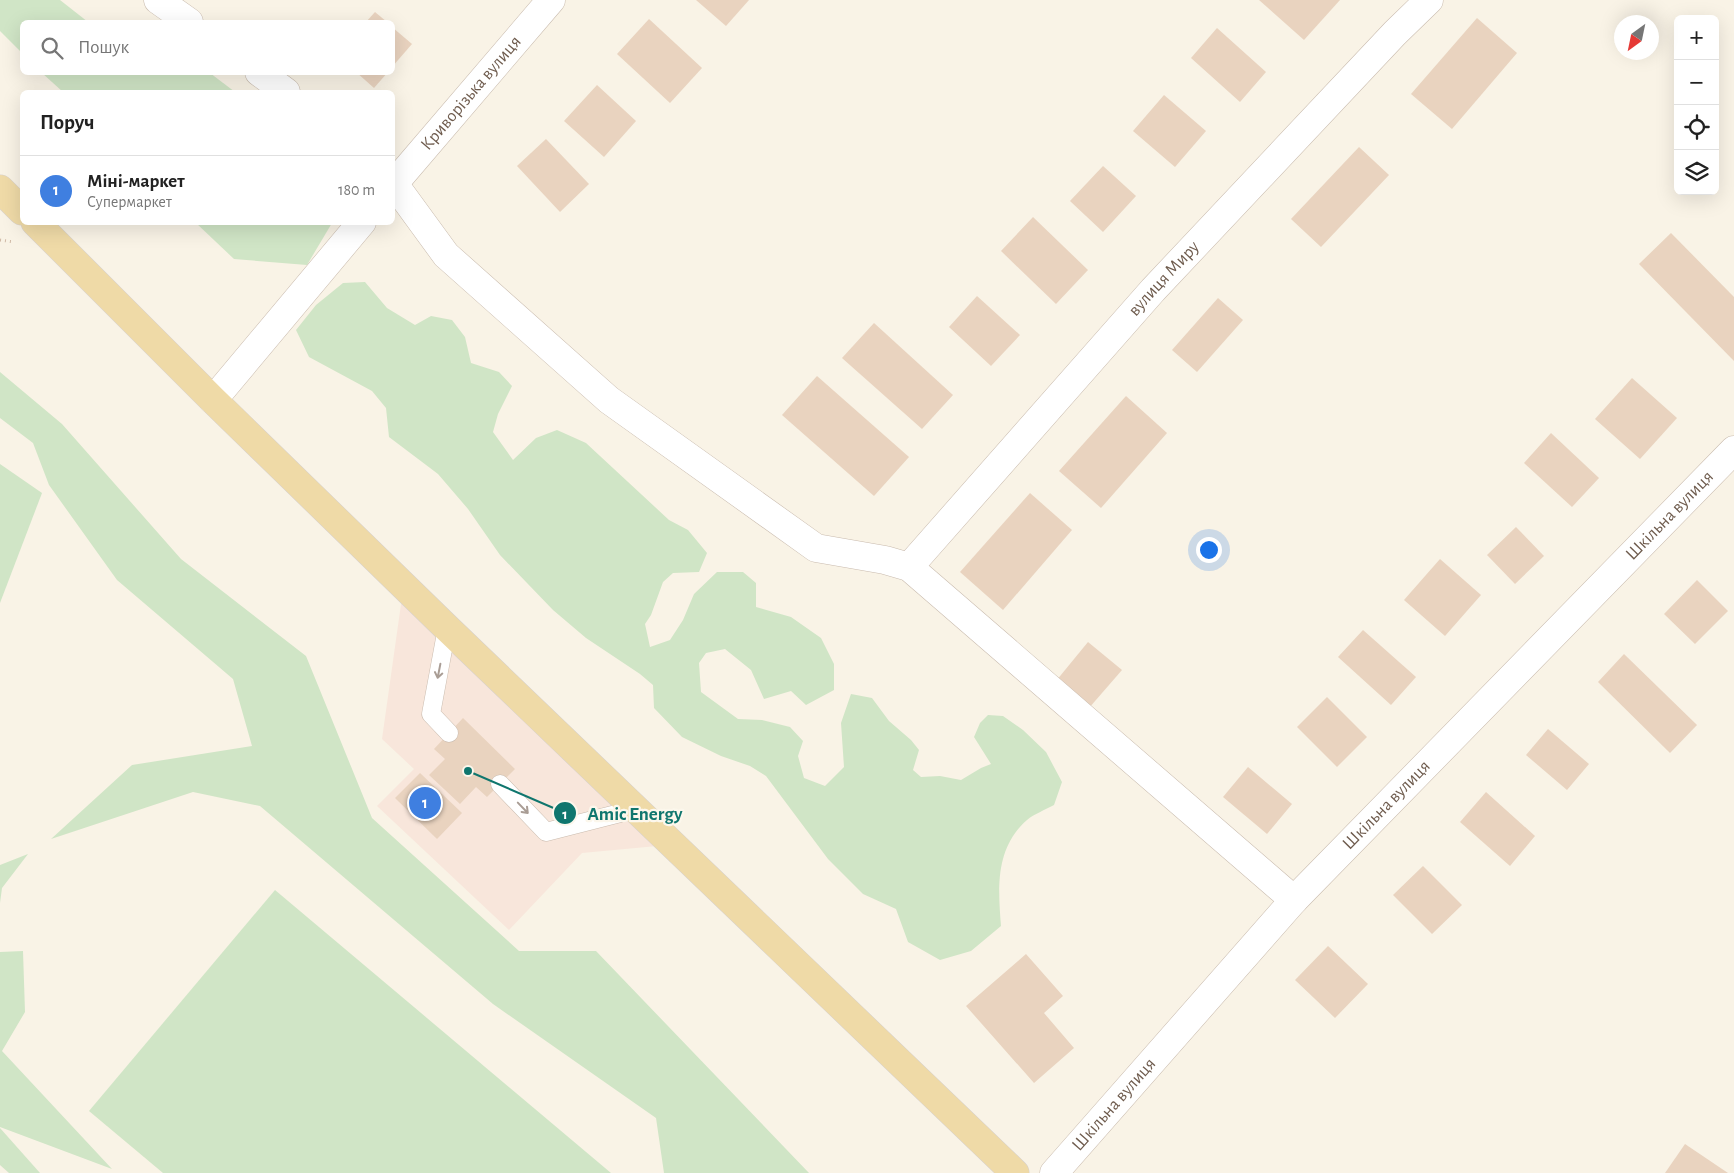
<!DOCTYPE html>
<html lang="uk">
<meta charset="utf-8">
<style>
body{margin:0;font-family:"Alegreya Sans",sans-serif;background:#f6f6f6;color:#222}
.controls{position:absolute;right:15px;top:15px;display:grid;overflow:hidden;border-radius:8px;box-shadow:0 5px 20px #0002}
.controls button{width:45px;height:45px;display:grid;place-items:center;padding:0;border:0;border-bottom:1px solid #e0e0e0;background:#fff;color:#222;font:25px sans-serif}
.compass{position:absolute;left:1614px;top:15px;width:45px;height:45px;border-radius:50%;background:#fff;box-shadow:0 5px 20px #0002;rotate:213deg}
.you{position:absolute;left:1208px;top:549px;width:18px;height:18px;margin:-12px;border:4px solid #fff;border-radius:50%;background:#1a73e8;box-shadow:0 0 0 8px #1a73e833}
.badge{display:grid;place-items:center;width:32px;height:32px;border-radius:50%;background:#7c3aed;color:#fff;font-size:16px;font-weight:700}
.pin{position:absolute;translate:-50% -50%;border:2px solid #fff;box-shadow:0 1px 5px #0006}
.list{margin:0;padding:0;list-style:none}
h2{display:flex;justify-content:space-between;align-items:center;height:65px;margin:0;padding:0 20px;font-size:21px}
h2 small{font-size:16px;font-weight:400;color:#767676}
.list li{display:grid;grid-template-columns:32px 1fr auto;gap:15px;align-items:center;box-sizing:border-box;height:70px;padding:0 20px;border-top:1px solid #e0e0e0}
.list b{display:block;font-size:19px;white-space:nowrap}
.list p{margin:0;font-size:16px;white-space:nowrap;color:#767676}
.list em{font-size:16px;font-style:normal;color:#767676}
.icon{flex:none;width:28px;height:28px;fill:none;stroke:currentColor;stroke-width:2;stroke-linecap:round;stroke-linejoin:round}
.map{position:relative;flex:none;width:1734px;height:1173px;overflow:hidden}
.search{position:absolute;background:#fff;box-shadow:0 5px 20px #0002;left:20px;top:20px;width:375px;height:55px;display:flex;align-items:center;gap:12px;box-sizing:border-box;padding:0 18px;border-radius:8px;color:#767676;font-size:19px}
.panel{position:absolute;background:#fff;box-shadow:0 5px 20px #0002;left:20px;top:90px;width:375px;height:135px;border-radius:8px}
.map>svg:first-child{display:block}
.commercial{fill:#f8e6db}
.green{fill:#d0e5c6}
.building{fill:#e9d3bf}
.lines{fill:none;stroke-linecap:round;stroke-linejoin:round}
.service-casing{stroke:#c9bbae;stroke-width:19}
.minor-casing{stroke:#c9bbae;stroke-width:29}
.primary-casing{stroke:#d7d1cd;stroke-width:29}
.path{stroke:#cfb8a5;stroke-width:3;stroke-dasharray:1 4;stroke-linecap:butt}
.service{stroke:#fff;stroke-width:18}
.minor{stroke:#fff;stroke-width:28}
.primary{stroke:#efdaa7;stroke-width:28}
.oneway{stroke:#a99d95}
.labels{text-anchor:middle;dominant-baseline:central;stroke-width:4.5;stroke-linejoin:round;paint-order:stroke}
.street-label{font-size:18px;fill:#6f5c4e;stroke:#fcf7ec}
.leader{fill:none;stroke:#0f766e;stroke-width:2}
.callout-dot{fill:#0f766e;stroke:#fcf7ec;stroke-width:2}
.mark-label{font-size:15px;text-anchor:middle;font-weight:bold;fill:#fff}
.callout-label{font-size:19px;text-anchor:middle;font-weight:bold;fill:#0f766e;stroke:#fcf7ec;stroke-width:4.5;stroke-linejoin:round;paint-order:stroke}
</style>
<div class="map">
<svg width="1734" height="1173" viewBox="0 0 1734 1173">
<rect width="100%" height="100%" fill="#f9f3e6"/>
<!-- commercial -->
<path class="commercial" d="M403,590L668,845L582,853L509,930L377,806L414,769L382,739Z"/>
<!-- green -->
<g class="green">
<path d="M0,0H60L88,22H22V53L0,31Z"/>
<path d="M42,73H210L235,92H63Z"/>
<path d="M196,223H332L307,265L234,259Z"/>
<path d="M365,282L387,308L415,325L431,316L452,320L465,337L471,363L499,372L512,386L498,414L493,432L513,460L536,438L557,430L586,443L669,520L688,530L707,553L699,572L673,573L663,582L651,615L645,624L650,647L670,640L683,620L694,594L717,572H743L756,583V607L791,617L821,638L834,664V690L806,705L791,691L764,699L751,670L725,649L706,653L699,663L701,692L738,719L762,720L790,727L803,741L798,756L804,778L825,786L844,767L841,723L851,694L872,698L889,721L911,740L919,750L913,770L921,777L940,776L961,780L981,768L991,764L974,737L980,723L988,715L1003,716L1023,730L1046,752L1062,782L1054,805C1045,810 1034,814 1027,820C995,848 998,888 1001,926L971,951L940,960L908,942L896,909L863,894L828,859L766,776L750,766L721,756L682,737L654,708L653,685L640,674L586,638L553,610L500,555L468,509L438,474L389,437L386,408L372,391L309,357L296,330L316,305L343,283Z"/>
<path d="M0,372L62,424L181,559L306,656L372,818L519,951H596L809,1173H664L656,1118L493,1004L260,806L193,792L51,839L132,765L252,746L233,679L117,580L49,485L33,443L0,418Z"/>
<path d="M0,464L42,493L0,603Z"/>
<path d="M28,854L2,888L0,903V865Z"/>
<path d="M275,890L611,1173H163L89,1111Z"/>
<path d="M23,951L25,1012L2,1051L112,1169L0,1127V952Z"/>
<path d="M0,1128L40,1173H9L0,1165Z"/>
</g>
<!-- building -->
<g class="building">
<path d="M696,0H749L726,26Z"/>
<path d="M1259,0H1340L1304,40Z"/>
<path d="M375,12L387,22H366Z"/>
<path d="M1477,18L1517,53L1452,129L1411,94Z"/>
<path d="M649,19L702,68L670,103L617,54Z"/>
<path d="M392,27L412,44L392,67Z"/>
<path d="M1217,28L1266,72L1240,102L1191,58Z"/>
<path d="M356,72H388L374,88Z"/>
<path d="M597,85L636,121L604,157L564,121Z"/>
<path d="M1164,95L1206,131L1175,167L1133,131Z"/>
<path d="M546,139L589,184L560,212L517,166Z"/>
<path d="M1359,147L1389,175L1321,247L1291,219Z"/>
<path d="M1103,166L1136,196L1103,232L1070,201Z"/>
<path d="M1033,217L1088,270L1056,304L1001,251Z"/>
<path d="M1671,233L1734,297V361L1639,264Z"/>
<path d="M977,296L1020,335L991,366L949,327Z"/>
<path d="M1218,298L1243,320L1197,372L1172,350Z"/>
<path d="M874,323L953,395L922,429L842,358Z"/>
<path d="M817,376L909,457L874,496L782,415Z"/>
<path d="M1632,378L1677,418L1640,459L1595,419Z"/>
<path d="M1126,396L1167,433L1101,508L1059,471Z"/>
<path d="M1551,433L1599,478L1572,507L1524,463Z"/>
<path d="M1030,493L1072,530L1003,610L960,572Z"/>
<path d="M1516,527L1544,556L1515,584L1487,555Z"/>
<path d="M1440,559L1481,595L1445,636L1404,600Z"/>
<path d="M1697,580L1728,611L1695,644L1664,614Z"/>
<path d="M1363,630L1416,677L1391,705L1338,657Z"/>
<path d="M1088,642L1122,670L1089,708L1056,681Z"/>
<path d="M1624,654L1697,725L1670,753L1598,682Z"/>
<path d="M1327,697L1367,737L1337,767L1297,727Z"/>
<path d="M463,718L515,769L487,797L476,787L460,804L429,775L445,759L434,749Z"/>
<path d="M1548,729L1589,764L1567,790L1526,755Z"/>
<path d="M1248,767L1292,804L1267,834L1223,797Z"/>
<path d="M420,773L462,813L437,839L395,798Z"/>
<path d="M1486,792L1535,836L1510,866L1460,822Z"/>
<path d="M1423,866L1462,905L1432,934L1393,895Z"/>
<path d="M1328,946L1368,984L1335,1018L1295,980Z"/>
<path d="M1026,954L1063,996L1044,1013L1074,1048L1034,1083L966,1006Z"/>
<path d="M1685,1144L1728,1173H1665Z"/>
</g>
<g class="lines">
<defs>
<g id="service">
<path d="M447,628L431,714L449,733"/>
<path d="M500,784L546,832L636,809"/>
</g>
<g id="minor">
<path d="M158,0L189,22"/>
<path d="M259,72L286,92"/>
<path d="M392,181L446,255L609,400L816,548L885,560L909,567L1294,900"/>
<path id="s1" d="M392,186L551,0"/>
<path d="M213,400L362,222"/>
<path id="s2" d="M909,567L1153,290L1395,33L1429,0"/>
<path id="s3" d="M1054,1173L1294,900L1734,450"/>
</g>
<g id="primary">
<path d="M0,189L22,211"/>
<path d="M35,222L213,400L447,628L1015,1173"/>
</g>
</defs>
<!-- service casing -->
<use href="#service" class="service-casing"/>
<!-- minor casing -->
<use href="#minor" class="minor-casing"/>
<!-- primary casing -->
<use href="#primary" class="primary-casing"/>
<!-- path -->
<path class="path" d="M0,240L14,242"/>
<!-- service -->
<use href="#service" class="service"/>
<!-- minor -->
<use href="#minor" class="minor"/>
<!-- primary -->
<use href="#primary" class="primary"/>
</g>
<!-- one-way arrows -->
<defs><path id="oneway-shaft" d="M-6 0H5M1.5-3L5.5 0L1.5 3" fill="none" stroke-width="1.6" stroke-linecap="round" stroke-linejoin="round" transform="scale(1.25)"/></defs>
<g class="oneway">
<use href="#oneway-shaft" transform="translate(439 671) rotate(101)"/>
<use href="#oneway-shaft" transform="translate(523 808) rotate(46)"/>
</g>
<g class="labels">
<!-- street labels -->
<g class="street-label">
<text stroke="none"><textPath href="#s1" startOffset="122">Криворізька вулиця</textPath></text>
<text stroke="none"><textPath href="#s2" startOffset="385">вулиця Миру</textPath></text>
<text stroke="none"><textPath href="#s3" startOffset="901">Шкільна вулиця</textPath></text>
<text stroke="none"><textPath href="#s3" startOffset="496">Шкільна вулиця</textPath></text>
<text stroke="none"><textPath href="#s3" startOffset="91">Шкільна вулиця</textPath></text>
</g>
</g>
<!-- callouts -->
<path class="leader" d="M468 771L565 813"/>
<g class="callout-dot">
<circle cx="468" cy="771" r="5"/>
<circle cx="565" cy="813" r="12"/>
</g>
<g class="mark-label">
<text x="565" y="819">1</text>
</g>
<g class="callout-label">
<text x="635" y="820">Amic Energy</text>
</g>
</svg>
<div class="controls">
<button>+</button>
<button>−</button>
<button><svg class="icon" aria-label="locate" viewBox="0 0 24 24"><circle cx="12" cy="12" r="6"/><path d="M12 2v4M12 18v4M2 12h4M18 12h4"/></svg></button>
<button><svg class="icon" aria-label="layers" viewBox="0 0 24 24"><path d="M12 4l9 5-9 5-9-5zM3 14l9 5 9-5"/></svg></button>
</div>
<svg class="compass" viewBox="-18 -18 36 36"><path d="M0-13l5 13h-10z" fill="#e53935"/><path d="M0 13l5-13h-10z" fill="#767676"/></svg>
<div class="you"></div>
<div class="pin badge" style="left:425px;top:803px;background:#3f7fe0">1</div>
<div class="search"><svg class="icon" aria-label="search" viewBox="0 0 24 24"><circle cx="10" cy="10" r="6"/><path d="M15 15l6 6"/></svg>Пошук</div>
<section class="panel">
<h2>Поруч<small></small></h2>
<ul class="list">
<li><span class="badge" style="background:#3f7fe0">1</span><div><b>Міні-маркет</b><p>Супермаркет</p></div><em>180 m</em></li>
</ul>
</section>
</div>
